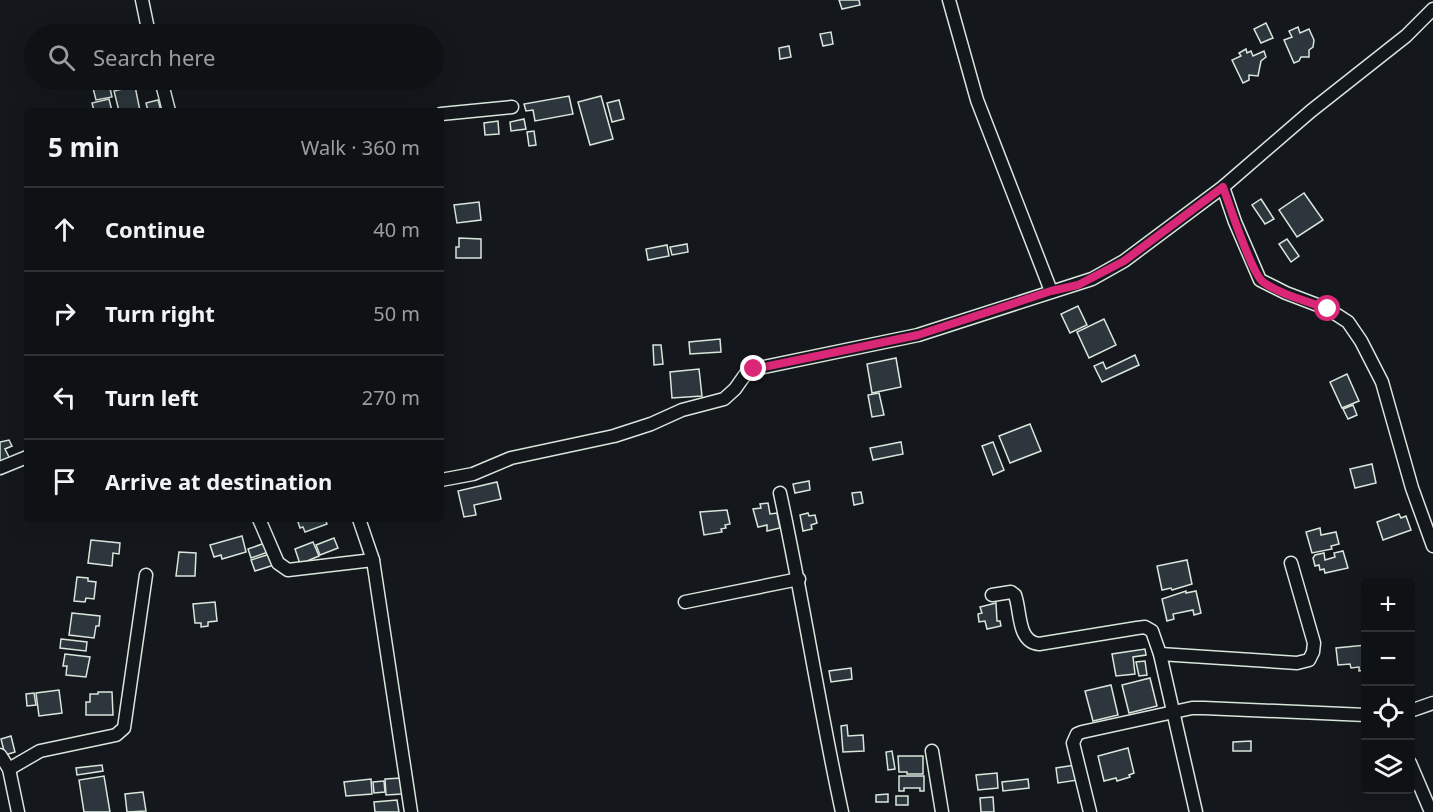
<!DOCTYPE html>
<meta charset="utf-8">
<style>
body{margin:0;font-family:"Noto Sans",sans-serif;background:#1d2022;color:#f1f3f6}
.controls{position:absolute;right:18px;bottom:18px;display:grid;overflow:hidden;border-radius:6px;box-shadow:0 6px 24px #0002}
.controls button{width:54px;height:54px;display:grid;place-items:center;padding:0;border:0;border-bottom:2px solid #2f3234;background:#0f1215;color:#f1f3f6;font:30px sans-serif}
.stop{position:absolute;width:18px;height:18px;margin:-14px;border:4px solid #db2777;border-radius:50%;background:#fff}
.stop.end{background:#db2777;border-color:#fff;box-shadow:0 2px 6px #0008}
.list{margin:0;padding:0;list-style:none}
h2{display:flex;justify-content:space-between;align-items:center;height:78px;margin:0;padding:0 24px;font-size:26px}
h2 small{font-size:20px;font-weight:400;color:#9b9ea0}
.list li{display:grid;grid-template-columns:39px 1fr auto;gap:18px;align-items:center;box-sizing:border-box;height:84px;padding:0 24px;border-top:2px solid #2f3234}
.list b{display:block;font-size:22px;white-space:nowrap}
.list em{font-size:20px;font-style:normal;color:#9b9ea0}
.icon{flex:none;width:33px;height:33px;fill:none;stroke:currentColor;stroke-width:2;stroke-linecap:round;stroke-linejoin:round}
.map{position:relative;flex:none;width:1433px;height:812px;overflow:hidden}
.search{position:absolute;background:#0f1215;box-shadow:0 6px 24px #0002;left:24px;top:24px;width:420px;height:66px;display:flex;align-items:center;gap:15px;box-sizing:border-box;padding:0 21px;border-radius:33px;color:#9b9ea0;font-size:22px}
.panel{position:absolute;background:#0f1215;box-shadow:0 6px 24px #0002;left:24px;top:108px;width:420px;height:414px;border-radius:6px}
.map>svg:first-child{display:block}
.building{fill:#2c363c;stroke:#d8e6dc;stroke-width:1.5}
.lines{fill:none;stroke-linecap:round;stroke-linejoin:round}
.street-casing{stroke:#d8e6dc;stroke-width:15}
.street{stroke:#14181c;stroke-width:12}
.route{stroke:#db2777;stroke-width:8}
</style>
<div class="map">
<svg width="1433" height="812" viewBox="0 0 1433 812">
<rect width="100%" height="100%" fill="#14181c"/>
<!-- building -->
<g class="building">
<path d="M839,0H859L860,5L842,9Z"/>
<path d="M1266,23L1273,38L1261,43L1254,29Z"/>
<path d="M1298,27L1300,33L1309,29L1314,40L1313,47L1309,50V57H1301L1299,61L1294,63L1284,40L1292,37L1289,31Z"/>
<path d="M831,32L833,44L823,46L820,34Z"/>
<path d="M789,46L791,57L780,59L779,48Z"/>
<path d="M1246,49L1247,53L1251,51L1253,56L1264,51L1266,57L1261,61L1258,76L1249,75V80L1243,83L1232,60L1241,56L1239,53Z"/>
<path d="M91,80H108L112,97L96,100Z"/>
<path d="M135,86L140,111H119L114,91Z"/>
<path d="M569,96L573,114L535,121L533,110L526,111L524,104Z"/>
<path d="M601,96L613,139L590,145L578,102Z"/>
<path d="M109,99L112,111H94L92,103Z"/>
<path d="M158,100L161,111H148L146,103Z"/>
<path d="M619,100L624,119L612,122L607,103Z"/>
<path d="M524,119L526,129L511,131L510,122Z"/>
<path d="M498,121L499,134L485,135L484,123Z"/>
<path d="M534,131L536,145L529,146L527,132Z"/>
<path d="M1304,193L1323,220L1297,237L1279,210Z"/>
<path d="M1261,199L1274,219L1265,224L1252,205Z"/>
<path d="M479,202L481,220L457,223L454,205Z"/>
<path d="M459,238L481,239V258H456V247H459Z"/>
<path d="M1287,239L1299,256L1291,262L1279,244Z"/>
<path d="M687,244L688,252L672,255L670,247Z"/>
<path d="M667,245L669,256L648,260L646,249Z"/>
<path d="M1078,306L1087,325L1070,333L1061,314Z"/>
<path d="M1104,319L1116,345L1089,358L1077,332Z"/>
<path d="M720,339L721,352L690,354L689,342Z"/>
<path d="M653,345H661L663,364L654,365Z"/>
<path d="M1135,355L1139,365L1102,382L1094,366L1103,362L1106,369Z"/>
<path d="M896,358L901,387L872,393L867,364Z"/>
<path d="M699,369L702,396L672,398L670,372Z"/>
<path d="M1347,374L1359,401L1342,408L1330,382Z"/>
<path d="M879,393L884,415L872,417L868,395Z"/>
<path d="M1353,405L1357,415L1348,419L1343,409Z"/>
<path d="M1030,424L1041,451L1010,463L999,436Z"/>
<path d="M9,440L12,446L5,449L10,459L0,462V442Z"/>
<path d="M901,442L903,454L873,460L870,448Z"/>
<path d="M993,442L1004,470L993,475L982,446Z"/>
<path d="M1372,464L1376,483L1355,488L1350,469Z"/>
<path d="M809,481L810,490L795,493L793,484Z"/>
<path d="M497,482L501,499L474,505L476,515L464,517L458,491Z"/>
<path d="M861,492L863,503L854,505L852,493Z"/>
<path d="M768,503L770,514L777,513L780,528L767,531V525L758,527L753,509L761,508L760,504Z"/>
<path d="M727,510L730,524L725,525L726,528L721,529L722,532L704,535L700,512Z"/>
<path d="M808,513L809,516L815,515L817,523L811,525L812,529L803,531L800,515Z"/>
<path d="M1399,514L1401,518L1406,516L1411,530L1383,540L1377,522Z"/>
<path d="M297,519H325L327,524L305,532L303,527L300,528Z"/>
<path d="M1320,528L1321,535L1336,532L1339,544L1331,546L1332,549L1312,553L1306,532Z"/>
<path d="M242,536L246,552L222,559L221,555L214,557L210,545Z"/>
<path d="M334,538L338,548L320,555L316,545Z"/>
<path d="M91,540L120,543L119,554L113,553L112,566L88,563Z"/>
<path d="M313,542L319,556L300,564L295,549Z"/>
<path d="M265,543L268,552L251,558L248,549Z"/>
<path d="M1343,551L1348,568L1325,573L1324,569L1320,570L1319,565L1315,566L1313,558L1315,555L1324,553L1325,560L1335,557L1334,553Z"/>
<path d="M179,552L196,553L195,576H176Z"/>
<path d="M270,554L274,565L255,571L251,560Z"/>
<path d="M1187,560L1192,584L1172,590L1171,588L1162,590L1157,566Z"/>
<path d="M77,577L88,578V581L96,582L94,599L86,598L85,602L74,601Z"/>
<path d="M1186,591V593L1196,591L1201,613L1194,615L1193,610L1173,614L1174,619L1167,621L1162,599Z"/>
<path d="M215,602L217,621L208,622V626L201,627V623H195L193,604Z"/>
<path d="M996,603L997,621H1000L1001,626L987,629L985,621L979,622L978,614L982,613L980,607Z"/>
<path d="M72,613L100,616L99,626H96L94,638L69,635Z"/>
<path d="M61,639L87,642L86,651L60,648Z"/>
<path d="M1366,645V670L1359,671V667L1351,668L1350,664L1338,665L1336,648Z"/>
<path d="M1145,649L1146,655L1133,657L1135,674L1116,676L1112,654Z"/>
<path d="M65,654L90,657L86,677L66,675L67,666H63Z"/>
<path d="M1145,661L1147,675L1139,676L1136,662Z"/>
<path d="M851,668L852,679L831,682L829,671Z"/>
<path d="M1150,678L1157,706L1129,713L1122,685Z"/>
<path d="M1111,685L1118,715L1093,721L1085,691Z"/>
<path d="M59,690L62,713L39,716L36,693Z"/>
<path d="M98,692H112L113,715H86V702H90V694H98Z"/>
<path d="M34,693L36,705L27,706L26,694Z"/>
<path d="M847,725L848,736L863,735L864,751L843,752L841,726Z"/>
<path d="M11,736L15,752L5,755L1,739Z"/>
<path d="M1251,741V751H1233V742Z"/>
<path d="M1128,748L1134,773L1129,775L1130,777L1117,781L1116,778L1104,781L1098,756Z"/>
<path d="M892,751L895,769L888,770L886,752Z"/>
<path d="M898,756H923V774H907V772H899Z"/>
<path d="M102,765L103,771L77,775L76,768Z"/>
<path d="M1075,765L1078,780L1058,783L1056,768Z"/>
<path d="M997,773L998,788L978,790L976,775Z"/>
<path d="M104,776L110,812H84L79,780Z"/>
<path d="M899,776H924V791H920V788H904V791H899Z"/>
<path d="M401,778L402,794L386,795L385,779Z"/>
<path d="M371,779L372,794L346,796L344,782Z"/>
<path d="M1028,779L1029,788L1003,791L1002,782Z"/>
<path d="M384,781L385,792L374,793L373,782Z"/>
<path d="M143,792L146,811L127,812L125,794Z"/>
<path d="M888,794V802H876V795Z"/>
<rect x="896" y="796" width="12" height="9"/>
<path d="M993,797L994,812H981L980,798Z"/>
<path d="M397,800L399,812H375L374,802Z"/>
</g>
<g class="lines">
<defs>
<g id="street">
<path d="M142,0L149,34"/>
<path d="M949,0L977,100L1051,291"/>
<path d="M161,80L169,111"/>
<path d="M441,114L512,107"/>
<path d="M1223,187L1235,222L1260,280L1286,293L1328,309L1348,322L1361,341L1382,382L1412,488L1433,546"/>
<path d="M0,468L27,457"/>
<path d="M441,480L473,474L511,458L614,436L651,424L682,410L724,399L735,389L747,372L754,369L918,335L1092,279L1124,261L1223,187L1311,111L1406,36L1433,9"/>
<path d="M780,493C803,599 819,706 842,812"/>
<path d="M259,519L278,563L288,570L373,560L411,812"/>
<path d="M359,519L373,560"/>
<path d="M992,595L1011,592L1015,595C1021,611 1017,642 1039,644L1137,628L1145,627L1152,631L1160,654L1196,812"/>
<path d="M685,602L799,579"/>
<path d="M1160,654L1297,663L1309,660L1313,652L1314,643L1291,563"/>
<path d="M1410,711L1433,703"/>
<path d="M932,751L942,812"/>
<path d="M0,755L9,769L18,812"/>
<path d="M1410,763L1431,812"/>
<path d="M9,769L40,751L116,735L124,728L146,575"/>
<path d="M1090,812L1073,743L1077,734L1082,732L1192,708H1204L1366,715"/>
</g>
</defs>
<!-- street casing -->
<use href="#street" class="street-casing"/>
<!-- street -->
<use href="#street" class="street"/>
</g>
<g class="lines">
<!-- route -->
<path class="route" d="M754,369L918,335L1051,291L1078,285L1124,261L1223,187C1229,204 1252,274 1263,282C1281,295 1307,301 1328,309"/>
</g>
</svg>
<div class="controls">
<button>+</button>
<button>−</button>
<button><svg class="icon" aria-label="locate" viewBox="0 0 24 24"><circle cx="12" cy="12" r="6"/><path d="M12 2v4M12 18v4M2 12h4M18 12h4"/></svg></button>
<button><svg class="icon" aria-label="layers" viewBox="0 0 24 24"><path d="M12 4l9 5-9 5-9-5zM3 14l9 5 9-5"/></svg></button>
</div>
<div class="stop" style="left:1328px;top:309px"></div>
<div class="stop end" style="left:754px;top:369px"></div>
<div class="search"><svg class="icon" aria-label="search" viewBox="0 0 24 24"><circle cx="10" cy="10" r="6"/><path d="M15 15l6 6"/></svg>Search here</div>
<section class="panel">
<h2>5 min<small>Walk · 360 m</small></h2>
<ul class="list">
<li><svg class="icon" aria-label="ahead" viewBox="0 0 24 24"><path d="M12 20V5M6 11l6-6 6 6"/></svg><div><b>Continue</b></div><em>40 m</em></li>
<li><svg class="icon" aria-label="right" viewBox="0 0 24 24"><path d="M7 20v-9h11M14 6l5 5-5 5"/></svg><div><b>Turn right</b></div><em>50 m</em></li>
<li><svg class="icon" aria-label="left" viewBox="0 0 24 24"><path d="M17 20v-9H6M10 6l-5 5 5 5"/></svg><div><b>Turn left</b></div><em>270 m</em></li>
<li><svg class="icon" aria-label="arrive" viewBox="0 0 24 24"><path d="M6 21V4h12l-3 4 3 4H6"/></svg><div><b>Arrive at destination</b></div></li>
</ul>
</section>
</div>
